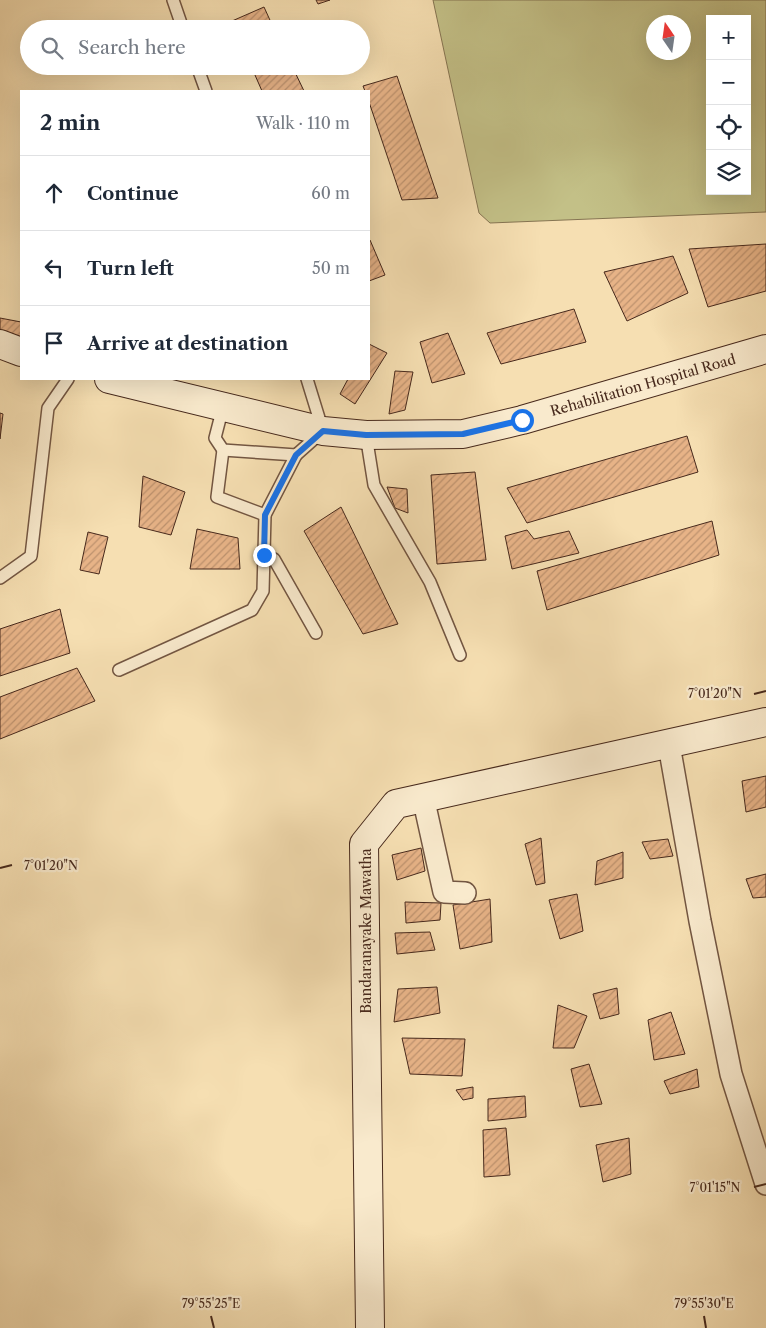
<!DOCTYPE html>
<meta charset="utf-8">
<style>
body{margin:0;font-family:"Libre Caslon Text",serif;background:#f6f6f7;color:#1f2937}
.controls{position:absolute;right:15px;top:15px;display:grid;overflow:hidden;border-radius:0px;box-shadow:0 5px 20px #0002}
.controls button{width:45px;height:45px;display:grid;place-items:center;padding:0;border:0;border-bottom:1px solid #e0e1e3;background:#fff;color:#1f2937;font:25px sans-serif}
.compass{position:absolute;left:646px;top:15px;width:45px;height:45px;border-radius:50%;background:#fff;box-shadow:0 5px 20px #0002;rotate:347deg}
.stop{position:absolute;width:15px;height:15px;margin:-11px;border:4px solid #1a73e8;border-radius:50%;background:#fff}
.stop.end{background:#1a73e8;border-color:#fff;box-shadow:0 1px 5px #0008}
.list{margin:0;padding:0;list-style:none}
h2{display:flex;justify-content:space-between;align-items:center;height:65px;margin:0;padding:0 20px;font-size:21px}
h2 small{font-size:16px;font-weight:400;color:#747a83}
.list li{display:grid;grid-template-columns:32px 1fr auto;gap:15px;align-items:center;box-sizing:border-box;height:75px;padding:0 20px;border-top:1px solid #e0e1e3}
.list b{display:block;font-size:19px;white-space:nowrap}
.list em{font-size:16px;font-style:normal;color:#747a83}
.icon{flex:none;width:28px;height:28px;fill:none;stroke:currentColor;stroke-width:2;stroke-linecap:round;stroke-linejoin:round}
.map{position:relative;flex:none;width:766px;height:1328px;overflow:hidden}
.search{position:absolute;background:#fff;box-shadow:0 5px 20px #0002;left:20px;top:20px;width:350px;height:55px;display:flex;align-items:center;gap:12px;box-sizing:border-box;padding:0 18px;border-radius:28px;color:#747a83;font-size:19px}
.panel{position:absolute;background:#fff;box-shadow:0 5px 20px #0002;left:20px;top:90px;width:350px;height:290px;border-radius:0px}
.map>svg:first-child{display:block}
.park{fill:#c3c087;stroke:#857452;fill-rule:evenodd}
.building{fill:url(#building-hatch);stroke:#47291c}
.lines{fill:none;stroke-linecap:round;stroke-linejoin:round}
.lane-casing{stroke:#735642;stroke-width:14}
.street-casing{stroke:#735642;stroke-width:24}
.secondary-casing{stroke:#47291c;stroke-width:30}
.lane{stroke:#f9eacd;stroke-width:11}
.street{stroke:#f9eacd;stroke-width:21}
.secondary{stroke:#f9eacd;stroke-width:28}
.route{stroke:#1a73e8;stroke-width:6}
.ticks{fill:none;stroke:#47291c;stroke-width:2}
.labels{text-anchor:middle;dominant-baseline:central;stroke-width:4.5;stroke-linejoin:round;paint-order:stroke}
.street-label{font-size:14px;fill:#47291c;stroke:#f9eacd}
.ticks-label{font-size:12px;text-anchor:middle;fill:#47291c;stroke:#f9eacd;stroke-width:4.5;stroke-linejoin:round;paint-order:stroke}
</style>
<div class="map">
<svg width="766" height="1328" viewBox="0 0 766 1328">
<defs>
<pattern id="building-hatch" width="6" height="6" patternUnits="userSpaceOnUse" patternTransform="scale(1.25)"><rect width="6" height="6" fill="#e7b387"/><path d="M-1 1l2-2M0 6l6-6M5 7l2-2" fill="none" stroke="#bd926e"/></pattern>
</defs>
<rect width="100%" height="100%" fill="#f6dfb2"/>
<filter id="stains"><feTurbulence type="fractalNoise" baseFrequency=".004" numOctaves="4"/><feColorMatrix values="0 0 0 0 .2 0 0 0 0 .09 0 0 0 0 .02 0 0 0 .5 -.17"/></filter>
<radialGradient id="worn" r=".72"><stop offset=".6" stop-color="#630" stop-opacity="0"/><stop offset="1" stop-color="#630" stop-opacity=".3"/></radialGradient>
<!-- park -->
<path class="park" d="M433,0H766V212L490,223L479,213ZM710,19H747V191H710ZM654,22H684V52H654Z"/>
<!-- building -->
<g class="building">
<path d="M316,0H330L318,4Z"/>
<path d="M264,7L274,29H235L232,21Z"/>
<path d="M251,66H292L304,91H262Z"/>
<path d="M397,76L438,198L402,200L369,102V91H365L363,86Z"/>
<path d="M370,240L385,275L369,281V241Z"/>
<path d="M766,244V291L708,307L689,249Z"/>
<path d="M673,256L688,293L627,321L604,272Z"/>
<path d="M574,309L586,342L501,364L487,333Z"/>
<path d="M0,318L21,322V337L0,334Z"/>
<path d="M448,333L465,374L432,383L420,342Z"/>
<path d="M369,344L387,353L355,404L340,394L348,379H369Z"/>
<path d="M395,371L413,372L405,410L389,414Z"/>
<path d="M0,413L3,414L0,439Z"/>
<path d="M687,436L698,472L527,523L507,488Z"/>
<path d="M475,472L486,560L437,564L431,475Z"/>
<path d="M143,476L185,492L171,535L139,527Z"/>
<path d="M387,487L407,489L408,513L395,508Z"/>
<path d="M341,507L398,624L363,634L304,531Z"/>
<path d="M712,521L719,555L547,610L537,571Z"/>
<path d="M197,529L238,538L240,569H190Z"/>
<path d="M527,530L534,539L569,531L579,553L512,569L505,536Z"/>
<path d="M88,532L108,537L99,574L80,570Z"/>
<path d="M60,609L70,653L0,676V629Z"/>
<path d="M77,668L95,701L0,739V697Z"/>
<path d="M766,776V807L746,812L742,781Z"/>
<path d="M541,838L545,883L536,885L525,844Z"/>
<path d="M668,839L673,856L650,859L642,842Z"/>
<path d="M421,848L425,871L397,880L392,855Z"/>
<path d="M623,852V878L595,885L597,861Z"/>
<path d="M766,874V897L753,898L746,879Z"/>
<path d="M577,894L583,931L560,939L549,900Z"/>
<path d="M490,899L492,942L460,949L453,905Z"/>
<path d="M405,902L441,903L440,920L406,923Z"/>
<path d="M430,932L435,950L397,954L395,933Z"/>
<path d="M437,987L440,1013L394,1022L398,989Z"/>
<path d="M617,988L619,1014L600,1019L593,994Z"/>
<path d="M558,1005L587,1016L574,1048H553Z"/>
<path d="M671,1012L685,1054L654,1060L648,1020Z"/>
<path d="M402,1038L465,1039L462,1076L410,1074Z"/>
<path d="M589,1064L602,1104L580,1107L571,1069Z"/>
<path d="M697,1069L699,1087L670,1094L664,1081Z"/>
<path d="M473,1087V1098L463,1100L456,1090Z"/>
<path d="M525,1096L526,1117L488,1121V1099Z"/>
<path d="M506,1128L510,1175L484,1177L483,1130Z"/>
<path d="M629,1138L631,1174L603,1182L596,1145Z"/>
</g>
<g class="lines">
<defs>
<g id="lane">
<path d="M173,0L183,29"/>
<path d="M197,66L206,91"/>
<path d="M223,407L215,438L223,450L296,455L323,431L307,379"/>
<path d="M366,435L374,485L430,582L460,655"/>
<path d="M223,450L217,497L265,515"/>
<path d="M264,555L274,559L316,633"/>
<path d="M0,578L31,556L48,408L68,379"/>
<path d="M119,670L252,610L263,591L265,515L296,455"/>
</g>
<g id="street">
<path d="M669,745L700,921L731,1074L766,1184"/>
<path d="M423,797L444,892L465,893"/>
</g>
<g id="secondary">
<path d="M0,344L21,352"/>
<path d="M109,379L323,431L366,435L463,434L522,420L766,349"/>
<path d="M370,1328L364,844L396,804L766,722"/>
</g>
</defs>
<!-- lane casing -->
<use href="#lane" class="lane-casing"/>
<!-- street casing -->
<use href="#street" class="street-casing"/>
<!-- secondary casing -->
<use href="#secondary" class="secondary-casing"/>
<!-- lane -->
<use href="#lane" class="lane"/>
<!-- street -->
<use href="#street" class="street"/>
<!-- secondary -->
<use href="#secondary" class="secondary"/>
</g>
<g class="lines">
<!-- route -->
<path class="route" d="M264,555L265,515L296,455L323,431L366,435L463,434L522,420"/>
</g>
<!-- ticks -->
<path class="ticks" d="M754,694L766,691M0,868L12,865M754,1187L766,1184M211,1316L214,1328M704,1316L706,1328"/>
<g class="labels">
<!-- street labels -->
<g class="street-label">
<text transform="translate(643 385) rotate(-16)">Rehabilitation Hospital Road</text>
<text transform="translate(366 931) rotate(-90)">Bandaranayake Mawatha</text>
</g>
</g>
<g class="ticks-label">
<text x="715" y="698">7°01'20"N</text>
<text x="51" y="870">7°01'20"N</text>
<text x="715" y="1192">7°01'15"N</text>
<text x="211" y="1308">79°55'25"E</text>
<text x="704" y="1308">79°55'30"E</text>
</g>
<rect width="100%" height="100%" filter="url(#stains)"/>
<rect width="100%" height="100%" fill="url(#worn)"/>
</svg>
<div class="controls">
<button>+</button>
<button>−</button>
<button><svg class="icon" aria-label="locate" viewBox="0 0 24 24"><circle cx="12" cy="12" r="6"/><path d="M12 2v4M12 18v4M2 12h4M18 12h4"/></svg></button>
<button><svg class="icon" aria-label="layers" viewBox="0 0 24 24"><path d="M12 4l9 5-9 5-9-5zM3 14l9 5 9-5"/></svg></button>
</div>
<svg class="compass" viewBox="-18 -18 36 36"><path d="M0-13l5 13h-10z" fill="#e53935"/><path d="M0 13l5-13h-10z" fill="#747a83"/></svg>
<div class="stop" style="left:522px;top:420px"></div>
<div class="stop end" style="left:264px;top:555px"></div>
<div class="search"><svg class="icon" aria-label="search" viewBox="0 0 24 24"><circle cx="10" cy="10" r="6"/><path d="M15 15l6 6"/></svg>Search here</div>
<section class="panel">
<h2>2 min<small>Walk · 110 m</small></h2>
<ul class="list">
<li><svg class="icon" aria-label="ahead" viewBox="0 0 24 24"><path d="M12 20V5M6 11l6-6 6 6"/></svg><div><b>Continue</b></div><em>60 m</em></li>
<li><svg class="icon" aria-label="left" viewBox="0 0 24 24"><path d="M17 20v-9H6M10 6l-5 5 5 5"/></svg><div><b>Turn left</b></div><em>50 m</em></li>
<li><svg class="icon" aria-label="arrive" viewBox="0 0 24 24"><path d="M6 21V4h12l-3 4 3 4H6"/></svg><div><b>Arrive at destination</b></div></li>
</ul>
</section>
</div>
